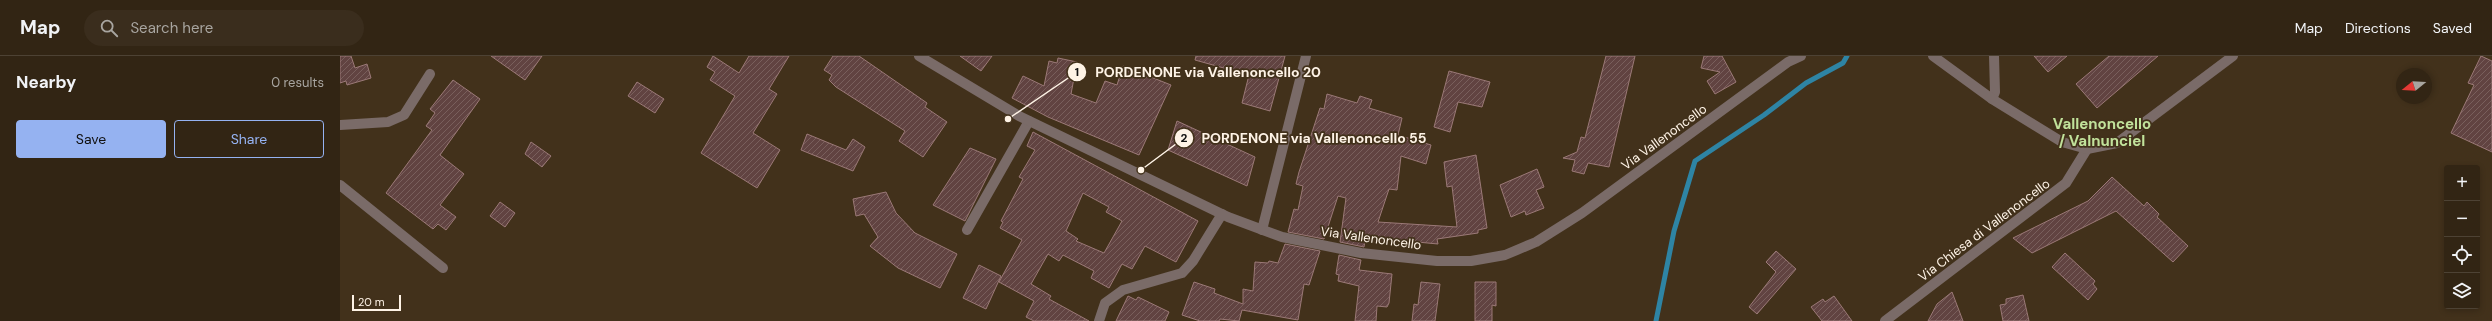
<!DOCTYPE html>
<meta charset="utf-8">
<style>
body{margin:0;font-family:"DM Sans",sans-serif;background:#3a2d1d;color:#f1f3f6}
.controls{position:absolute;right:12px;bottom:12px;display:grid;overflow:hidden;border-radius:4px;box-shadow:0 2px 6px #0003}
.controls button{width:36px;height:36px;display:grid;place-items:center;padding:0;border:0;border-bottom:1px solid #4d4234;background:#322514;color:#f1f3f6;font:20px sans-serif}
.compass{position:absolute;left:2056px;top:12px;width:36px;height:36px;border-radius:50%;background:#322514;box-shadow:0 2px 6px #0003;rotate:252deg}
.scale{position:absolute;left:12px;bottom:10px;width:49px;box-sizing:border-box;padding-left:4px;border:2px solid #fef3e6;border-top:0;font-size:11px;line-height:14px;white-space:nowrap;color:#fef3e6;-webkit-text-stroke:3px #42311b;paint-order:stroke}
.list{margin:0;padding:0;list-style:none}
h2{display:flex;justify-content:space-between;align-items:center;height:52px;margin:0;padding:0 16px;font-size:17px}
h2 small{font-size:13px;font-weight:400;color:#a8a5a0}
.actions{display:flex;gap:8px;padding:12px 16px}
.actions a{flex:1;padding:9px 0;border:1px solid #95b2f1;border-radius:4px;text-align:center;font-size:14px;color:#95b2f1}
.actions .main{background:#95b2f1;color:#111}
.icon{flex:none;width:22px;height:22px;fill:none;stroke:currentColor;stroke-width:2;stroke-linecap:round;stroke-linejoin:round}
.map{position:relative;flex:none;width:2152px;height:265px;overflow:hidden}
header{display:flex;align-items:center;gap:24px;box-sizing:border-box;height:56px;padding:0 20px;background:#322514;border-bottom:1px solid #4d4234}
header strong{font-size:19px}
nav{display:flex;gap:22px;margin-inline-start:auto;font-size:14px}
.search{width:280px;height:36px;background:#3a2d1d;display:flex;align-items:center;gap:10px;box-sizing:border-box;padding:0 14px;border-radius:22px;color:#a8a5a0;font-size:15px}
main{display:flex}
aside{flex:1;background:#322514}
.map>svg:first-child{display:block}
.lines{fill:none;stroke-linecap:round;stroke-linejoin:round}
.stream{stroke:#2e84a4;stroke-width:5}
.building{fill:url(#building-hatch);stroke:#9b7977;fill-rule:evenodd}
.minor{stroke:#7a6b68;stroke-width:10}
.tertiary{stroke:#7a6b68;stroke-width:10}
.labels{text-anchor:middle;dominant-baseline:central;stroke-width:3.5;stroke-linejoin:round;paint-order:stroke}
.street-label{font-size:13px;fill:#fef3e6;stroke:#42311b}
.quarter-label{font-size:15px;font-weight:bold;fill:#c1e29b;stroke:#42311b}
.leader{fill:none;stroke:#fef3e6;stroke-width:1.5}
.callout-dot{fill:#fef3e6;stroke:#42311b;stroke-width:1.5}
.mark-label{font-size:12px;text-anchor:middle;font-weight:bold;fill:#111}
.callout-label{font-size:14px;text-anchor:middle;font-weight:bold;fill:#fef3e6;stroke:#42311b;stroke-width:3.5;stroke-linejoin:round;paint-order:stroke}
</style>
<header>
<strong>Map</strong>
<div class="search"><svg class="icon" aria-label="search" viewBox="0 0 24 24"><circle cx="10" cy="10" r="6"/><path d="M15 15l6 6"/></svg>Search here</div>
<nav><a>Map</a><a>Directions</a><a>Saved</a></nav>
</header>
<main>
<aside>
<h2>Nearby<small>0 results</small></h2>
<ul class="list">
</ul>
<div class="actions"><a class="main">Save</a><a>Share</a></div>
</aside>
<div class="map">
<svg width="2152" height="265" viewBox="0 0 2152 265">
<defs>
<pattern id="building-hatch" width="6" height="6" patternUnits="userSpaceOnUse"><rect width="6" height="6" fill="#614341"/><path d="M-1 1l2-2M0 6l6-6M5 7l2-2" fill="none" stroke="#795f5c"/></pattern>
</defs>
<rect width="100%" height="100%" fill="#42311b"/>
<g class="lines">
<!-- stream -->
<path class="stream" d="M1316,265L1334,175L1355,105L1424,59L1466,27L1503,7L1507,0"/>
</g>
<!-- building -->
<g class="building">
<path d="M0,0H11L15,12L27,8L31,22L7,29L6,25L0,27Z"/>
<path d="M151,0H202L185,24Z"/>
<path d="M373,0L399,17L409,0H449L429,33L437,38L413,77L440,94L417,132L361,97L395,40L370,24L375,16L367,11Z"/>
<path d="M493,0H519L587,47L585,51L607,66L583,101L559,85L565,75L496,31L489,24L492,19L484,14Z"/>
<path d="M620,0H652L641,15Z"/>
<path d="M856,0H945L930,55L902,47L909,19L855,4Z"/>
<path d="M1266,0H1295L1269,111L1248,107L1244,118L1232,115L1235,104L1223,102L1237,96L1241,81L1245,82Z"/>
<path d="M1364,0H1382L1396,26L1375,38L1367,25L1380,16L1361,12Z"/>
<path d="M1694,0H1727L1708,16Z"/>
<path d="M1769,0H1818L1757,52L1736,28Z"/>
<path d="M2141,0L2152,5V96L2111,77L2134,29L2128,27Z"/>
<path d="M718,2L737,6L731,38L756,47L765,25L777,29L783,10L831,29L799,99L708,61L672,42L683,20L704,30L709,5L717,7Z"/>
<path d="M1109,15L1150,26L1142,51L1118,46L1110,76L1094,71Z"/>
<path d="M113,24L140,43L100,99L124,118L100,149L116,161L106,174L98,168L93,173L46,137L92,74L86,70L95,57L90,53Z"/>
<path d="M297,26L324,43L315,57L288,40Z"/>
<path d="M987,38L1017,47L1020,40L1032,44L1029,52L1062,62L1058,79L1091,89L1086,108L1061,100L1057,134L1049,133L1038,166L1117,171L1112,130L1107,131L1104,106L1136,99L1147,172L1138,174V177L1097,183L1098,188L1046,183L1045,188L1025,185L1024,191L1000,186L1006,142L998,140L984,183L948,176L954,153L958,154L963,130L956,128L959,116L980,52L984,53Z"/>
<path d="M837,65L915,101L907,130L828,94Z"/>
<path d="M693,76L858,165L836,206L805,190L792,213L782,208L769,232L751,222L754,215L723,199L719,205L708,198L691,228L711,240L709,243L749,265H694L686,261L694,245L659,226L682,184L660,172L663,166L661,165L683,123L679,121L695,94L687,90ZM743,137L769,151L766,156L782,165L764,197L736,185L738,183L726,175Z"/>
<path d="M467,78L506,94L513,83L525,91L513,115L461,94Z"/>
<path d="M191,86L211,100L202,111L185,98Z"/>
<path d="M630,92L656,103L625,165L593,149Z"/>
<path d="M1197,113L1204,131L1196,134L1204,152L1186,159L1185,155L1171,161L1160,129Z"/>
<path d="M1772,121L1804,150L1807,146L1819,158L1817,161L1848,190L1833,206L1776,155L1692,197L1673,182L1748,145Z"/>
<path d="M546,136L556,157L575,177L617,198L600,232L558,212L530,190L538,181L524,158L516,160L513,143Z"/>
<path d="M160,146L175,157L165,171L150,160Z"/>
<path d="M945,188L980,195L969,229L964,228L958,264L902,254L899,265L880,263L879,265H860L842,259L854,226L875,233L874,237L903,248V233L913,235L915,206L928,207L929,205L938,207Z"/>
<path d="M1436,195L1456,213L1417,258L1409,251L1436,216L1426,206Z"/>
<path d="M1725,197L1755,225L1753,228L1757,233L1748,244L1712,211Z"/>
<path d="M999,199L1021,204L1019,214L1052,218L1049,247L1047,251L1037,250L1036,265H1015L1019,230L998,225L999,219L996,218Z"/>
<path d="M639,209L661,220L646,253L623,242Z"/>
<path d="M1081,226L1100,228L1095,265H1072L1074,248L1078,249Z"/>
<path d="M1135,226H1156V250L1152,249V265H1135Z"/>
<path d="M1612,236L1623,265H1588L1597,248Z"/>
<path d="M1683,239L1689,265H1663L1660,249L1666,248V243Z"/>
<path d="M788,240L796,244L798,241L829,256L825,265H776Z"/>
<path d="M1494,240L1512,265H1482L1471,251L1483,243L1485,246Z"/>
</g>
<g class="lines">
<!-- minor -->
<g class="minor">
<path d="M1652,43L1655,36L1654,0"/>
<path d="M0,69L48,66L64,59L90,18"/>
<path d="M0,129L103,212"/>
<path d="M627,174L689,65"/>
<path d="M922,174L966,0"/>
<path d="M759,265L765,247L783,234L842,217L853,205L882,158"/>
<path d="M1545,265L1726,127L1747,93"/>
</g>
<!-- tertiary -->
<g class="tertiary">
<path d="M579,0L679,60L888,161L942,181L1021,197L1097,205H1131L1165,199L1196,186L1242,157L1448,6L1461,0"/>
<path d="M1593,0L1652,43L1722,86L1747,93L1777,87L1893,0"/>
</g>
</g>
<g class="labels">
<!-- street labels -->
<g class="street-label">
<text transform="translate(1324 81) rotate(-36)">Via Vallenoncello</text>
<text transform="translate(1644 174) rotate(-37)">Via Chiesa di Vallenoncello</text>
<text transform="translate(1031 182) rotate(8)">Via Vallenoncello</text>
</g>
<!-- quarter labels -->
<g class="quarter-label">
<text x="1762" y="68">Vallenoncello<tspan x="1762" dy="17">/ Valnunciel</tspan></text>
</g>
</g>
<!-- callouts -->
<path class="leader" d="M668 63L737 16M801 114L844 82"/>
<g class="callout-dot">
<circle cx="668" cy="63" r="4"/>
<circle cx="801" cy="114" r="4"/>
<circle cx="737" cy="16" r="10"/>
<circle cx="844" cy="82" r="10"/>
</g>
<g class="mark-label">
<text x="737" y="20">1</text>
<text x="844" y="86">2</text>
</g>
<g class="callout-label">
<text x="868" y="21">PORDENONE via Vallenoncello 20</text>
<text x="974" y="87">PORDENONE via Vallenoncello 55</text>
</g>
</svg>
<div class="controls">
<button>+</button>
<button>−</button>
<button><svg class="icon" aria-label="locate" viewBox="0 0 24 24"><circle cx="12" cy="12" r="6"/><path d="M12 2v4M12 18v4M2 12h4M18 12h4"/></svg></button>
<button><svg class="icon" aria-label="layers" viewBox="0 0 24 24"><path d="M12 4l9 5-9 5-9-5zM3 14l9 5 9-5"/></svg></button>
</div>
<svg class="compass" viewBox="-18 -18 36 36"><path d="M0-13l5 13h-10z" fill="#e53935"/><path d="M0 13l5-13h-10z" fill="#a8a5a0"/></svg>
<div class="scale">20 m</div>
</div>
</main>
